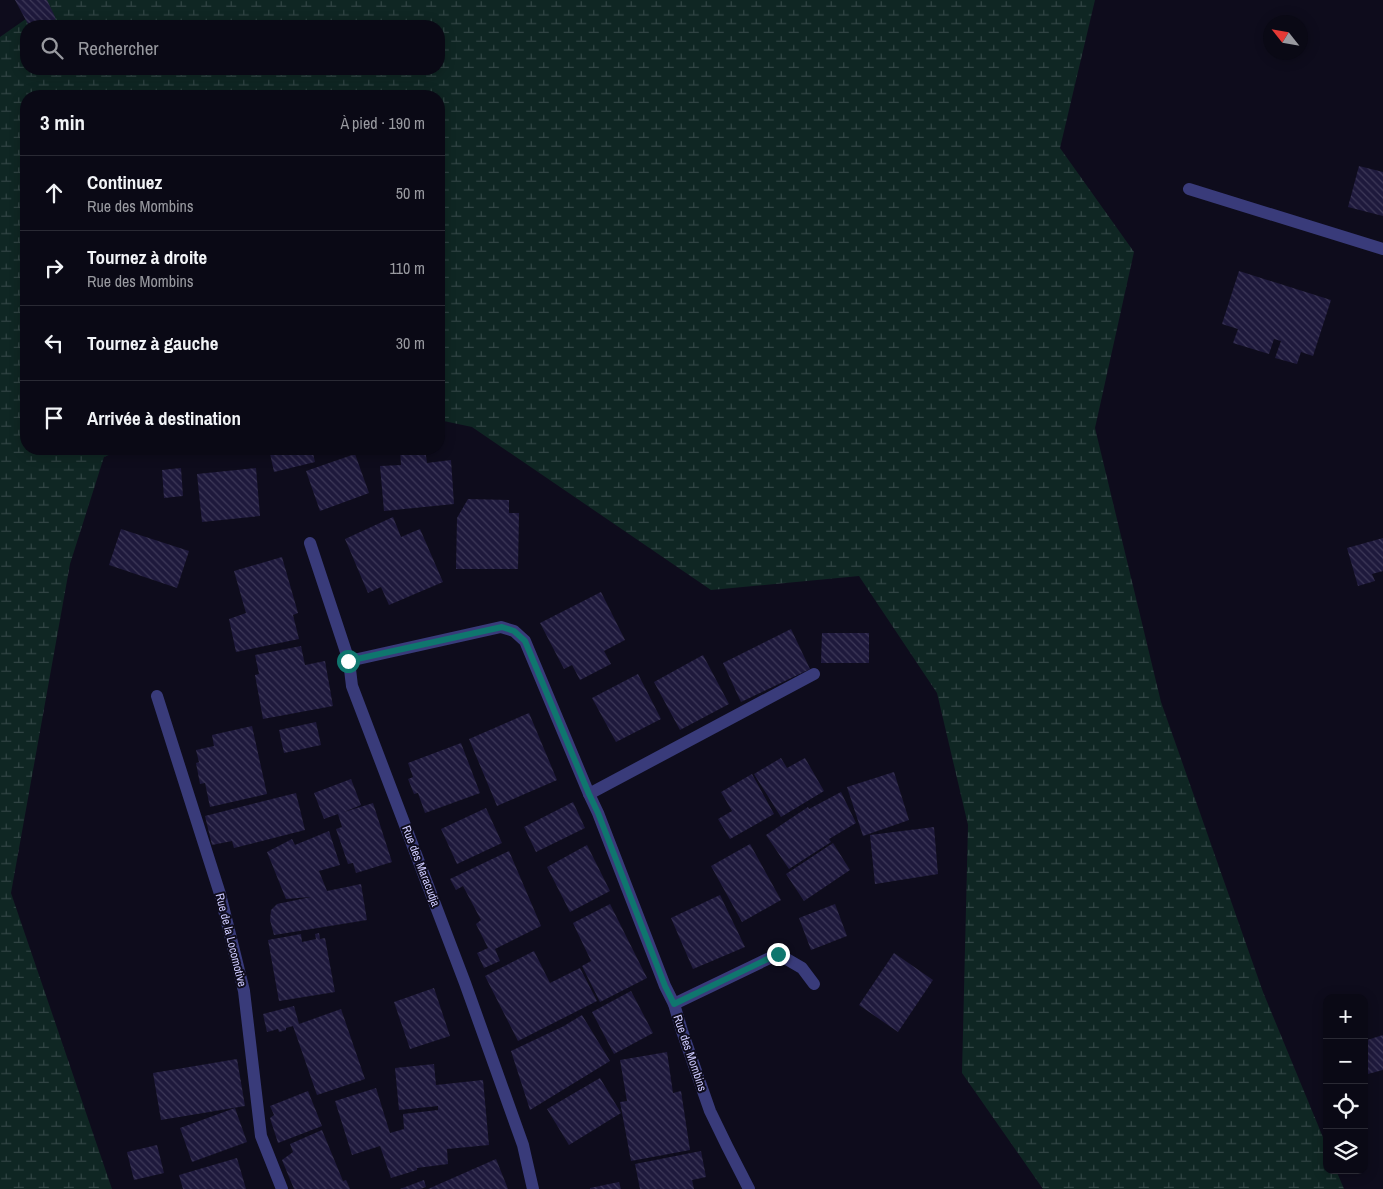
<!DOCTYPE html>
<html lang="fr">
<meta charset="utf-8">
<style>
body{margin:0;font-family:"Archivo Narrow",sans-serif;background:#13121e;color:#f1f3f6}
.controls{position:absolute;right:15px;bottom:15px;display:grid;overflow:hidden;border-radius:10px;box-shadow:0 2px 12px #0003}
.controls button{width:45px;height:45px;display:grid;place-items:center;padding:0;border:0;border-bottom:1px solid #2a2a34;background:#0a0915;color:#f1f3f6;font:25px sans-serif}
.compass{position:absolute;left:1263px;top:15px;width:45px;height:45px;border-radius:50%;background:#0a0915;box-shadow:0 2px 12px #0003;rotate:301deg}
.stop{position:absolute;width:15px;height:15px;margin:-11px;border:4px solid #0f766e;border-radius:50%;background:#fff}
.stop.end{background:#0f766e;border-color:#fff;box-shadow:0 1px 5px #0008}
.list{margin:0;padding:0;list-style:none}
h2{display:flex;justify-content:space-between;align-items:center;height:65px;margin:0;padding:0 20px;font-size:21px}
h2 small{font-size:16px;font-weight:400;color:#999aa0}
.list li{display:grid;grid-template-columns:32px 1fr auto;gap:15px;align-items:center;box-sizing:border-box;height:75px;padding:0 20px;border-top:1px solid #2a2a34}
.list b{display:block;font-size:19px;white-space:nowrap}
.list p{margin:0;font-size:16px;white-space:nowrap;color:#999aa0}
.list em{font-size:16px;font-style:normal;color:#999aa0}
.icon{flex:none;width:28px;height:28px;fill:none;stroke:currentColor;stroke-width:2;stroke-linecap:round;stroke-linejoin:round}
.map{position:relative;flex:none;width:1383px;height:1189px;overflow:hidden}
.search{position:absolute;background:#0a0915;box-shadow:0 2px 12px #0003;left:20px;top:20px;width:425px;height:55px;display:flex;align-items:center;gap:12px;box-sizing:border-box;padding:0 18px;border-radius:20px;color:#999aa0;font-size:19px}
.panel{position:absolute;background:#0a0915;box-shadow:0 2px 12px #0003;left:20px;top:90px;width:425px;height:365px;border-radius:20px}
.map>svg:first-child{display:block}
.wetland{fill:url(#wetland-marsh);fill-rule:evenodd}
.building{fill:url(#building-back-hatch)}
.lines{fill:none;stroke-linecap:round;stroke-linejoin:round}
.minor{stroke:#393b7a;stroke-width:12}
.route{stroke:#0f766e;stroke-width:6}
.labels{text-anchor:middle;dominant-baseline:central;stroke-width:4;stroke-linejoin:round;paint-order:stroke}
.street-label{font-size:12px;fill:#ccc9fd;stroke:#0e0c1c}
</style>
<div class="map">
<svg width="1383" height="1189" viewBox="0 0 1383 1189">
<defs>
<pattern id="wetland-marsh" width="20" height="14" patternUnits="userSpaceOnUse" patternTransform="scale(1.25)"><rect width="20" height="14" fill="#0f2623"/><path d="M1 5h8M5 5V1M11 12h8M15 12V8" fill="none" stroke="#314444"/></pattern>
<pattern id="building-back-hatch" width="6" height="6" patternUnits="userSpaceOnUse" patternTransform="scale(1.25)"><rect width="6" height="6" fill="#1e193c"/><path d="M-1 5l2 2M0 0l6 6M5-1l2 2" fill="none" stroke="#3e3959"/></pattern>
</defs>
<rect width="100%" height="100%" fill="#0e0c1c"/>
<!-- wetland -->
<path class="wetland" d="M40,0H1095L1060,148L1134,252L1095,428L1161,702L1263,992L1327,1147V1170H1336L1344,1189H1043L962,1073L968,825L937,693L859,576L711,590L472,427L439,420V96H26V449H123L104,457L70,564L11,893L112,1189H0V37L33,14ZM26,26H439V69H26Z"/>
<!-- building -->
<g class="building">
<path d="M15,0H47L56,19L42,26H29Z"/>
<path d="M1359,166L1383,172V216L1348,207Z"/>
<path d="M1239,271L1331,300L1313,356L1301,352L1297,364L1275,358L1281,341L1274,339L1269,354L1233,343L1238,329L1222,324Z"/>
<path d="M269,449H312L315,462L274,472Z"/>
<path d="M400,449H425L427,463L451,460L454,504L384,511L380,466L401,465Z"/>
<path d="M355,454L369,493L320,511L306,471Z"/>
<path d="M181,468L183,496L164,498L162,470Z"/>
<path d="M256,468L260,516L202,522L197,474Z"/>
<path d="M468,499L509,500V513H519L518,569H456L457,518Z"/>
<path d="M393,517L401,537L420,529L443,582L389,605L381,587L368,593L345,539Z"/>
<path d="M121,529L189,551L177,588L109,565Z"/>
<path d="M1383,538V571L1372,574L1375,581L1358,586L1347,548Z"/>
<path d="M282,557L298,613L293,615L299,639L236,652L229,619L246,613L234,571Z"/>
<path d="M601,592L625,640L604,651L611,664L580,680L572,665L564,669L540,623Z"/>
<path d="M791,629L810,669L741,702L723,663Z"/>
<path d="M822,633H869V663H821Z"/>
<path d="M301,646L305,665L325,661L333,706L263,719L255,675L259,674L255,655Z"/>
<path d="M703,655L729,704L680,730L654,682Z"/>
<path d="M638,674L661,719L616,742L592,698Z"/>
<path d="M529,713L557,780L497,806L469,739Z"/>
<path d="M316,722L321,745L284,753L279,730Z"/>
<path d="M252,726L267,794L210,807L205,783L200,784L196,763L199,762L196,750L214,746L212,735Z"/>
<path d="M461,743L480,793L425,813L418,793L414,794L408,779L413,777L408,763Z"/>
<path d="M781,758L787,768L805,758L824,791L781,817L754,774Z"/>
<path d="M894,772L909,820L863,836L847,787Z"/>
<path d="M752,774L774,814L730,839L718,819L732,811L721,792Z"/>
<path d="M351,779L361,805L344,812L373,803L392,862L356,873L353,863L348,864L336,829L342,827L338,814L324,819L314,793Z"/>
<path d="M841,792L856,823L829,839L831,842L789,869L766,835L808,807L809,809Z"/>
<path d="M296,793L305,830L234,848L232,841L212,845L205,816Z"/>
<path d="M573,802L585,828L536,852L524,827Z"/>
<path d="M486,808L502,843L457,864L441,829Z"/>
<path d="M934,827L938,874L875,884L870,835Z"/>
<path d="M329,831L340,865L319,871L327,891L361,884L367,920L274,935L270,920L271,910L277,904L311,897L286,899L267,852L292,839L295,845Z"/>
<path d="M833,843L850,870L804,901L786,874Z"/>
<path d="M750,844L781,900L742,922L711,866Z"/>
<path d="M587,845L610,891L570,912L547,867Z"/>
<path d="M509,851L541,926L495,949L500,961L484,968L477,953L488,948L476,924L481,920L463,886L456,890L450,879Z"/>
<path d="M720,895L745,947L693,969L671,918Z"/>
<path d="M610,904L647,978L600,1002L582,966L591,961L573,923Z"/>
<path d="M835,904L847,936L811,950L799,918Z"/>
<path d="M319,933L320,939L325,938L335,992L279,1001L268,940L301,934L302,942L316,939L315,934Z"/>
<path d="M534,951L550,983L580,968L597,1001L518,1041L485,976Z"/>
<path d="M894,953L933,980L898,1032L859,1005Z"/>
<path d="M434,988L450,1036L410,1049L394,1002Z"/>
<path d="M631,991L653,1033L614,1054L592,1012Z"/>
<path d="M294,1006L299,1024L341,1009L365,1079L317,1095L293,1026L286,1028V1030L279,1032L278,1029L267,1032L263,1014Z"/>
<path d="M582,1015L610,1061L530,1110L511,1051L564,1026Z"/>
<path d="M1383,1035V1070L1364,1075V1041Z"/>
<path d="M667,1052L673,1093L681,1091L690,1150L631,1161L620,1102L627,1101L620,1060Z"/>
<path d="M237,1059L245,1106L161,1120L153,1073Z"/>
<path d="M434,1064L436,1085L483,1080L489,1145L447,1149L448,1164L417,1168V1170L391,1178L380,1146L352,1155L335,1101L376,1088L390,1133L404,1129L403,1114L438,1110V1106L399,1110L395,1068Z"/>
<path d="M600,1078L621,1113L569,1145L547,1109Z"/>
<path d="M308,1091L322,1126L278,1143L270,1118L274,1115L270,1106Z"/>
<path d="M235,1108L247,1142L192,1162L180,1128Z"/>
<path d="M322,1130L343,1181L346,1180L350,1189H294L282,1160L293,1152L290,1144Z"/>
<path d="M157,1145L164,1173L134,1180L127,1152Z"/>
<path d="M701,1151L706,1177L692,1180L694,1189H640L635,1164Z"/>
<path d="M237,1158L246,1189H183L179,1175Z"/>
<path d="M496,1159L508,1189H428Z"/>
<path d="M424,1180L426,1187L421,1189H400Z"/>
<path d="M619,1182L621,1189H590V1188Z"/>
</g>
<g class="lines">
<!-- minor -->
<g class="minor">
<path d="M1189,189L1383,249"/>
<path d="M310,543L349,661L352,686L465,983L523,1145L533,1189"/>
<path d="M349,661L501,627L514,631L525,641L589,794L598,813L665,986L674,1004L682,1031L710,1111L727,1146L749,1189"/>
<path d="M157,696L220,894L244,991L261,1136L282,1189"/>
<path d="M589,794L814,674"/>
<path d="M674,1004L778,954L802,968L814,984"/>
</g>
</g>
<g class="lines">
<!-- route -->
<path class="route" d="M348,661L502,627L514,631L525,641L589,794L598,813L665,986L674,1004L778,954"/>
</g>
<g class="labels">
<!-- street labels -->
<g class="street-label">
<text transform="translate(421 866) rotate(69)">Rue des Maracudja</text>
<text transform="translate(231 940) rotate(76)">Rue de la Locomotive</text>
<text transform="translate(690 1053) rotate(71)">Rue des Mombins</text>
</g>
</g>
</svg>
<div class="controls">
<button>+</button>
<button>−</button>
<button><svg class="icon" aria-label="locate" viewBox="0 0 24 24"><circle cx="12" cy="12" r="6"/><path d="M12 2v4M12 18v4M2 12h4M18 12h4"/></svg></button>
<button><svg class="icon" aria-label="layers" viewBox="0 0 24 24"><path d="M12 4l9 5-9 5-9-5zM3 14l9 5 9-5"/></svg></button>
</div>
<svg class="compass" viewBox="-18 -18 36 36"><path d="M0-13l5 13h-10z" fill="#e53935"/><path d="M0 13l5-13h-10z" fill="#999aa0"/></svg>
<div class="stop" style="left:348px;top:661px"></div>
<div class="stop end" style="left:778px;top:954px"></div>
<div class="search"><svg class="icon" aria-label="search" viewBox="0 0 24 24"><circle cx="10" cy="10" r="6"/><path d="M15 15l6 6"/></svg>Rechercher</div>
<section class="panel">
<h2>3 min<small>À pied · 190 m</small></h2>
<ul class="list">
<li><svg class="icon" aria-label="ahead" viewBox="0 0 24 24"><path d="M12 20V5M6 11l6-6 6 6"/></svg><div><b>Continuez</b><p>Rue des Mombins</p></div><em>50 m</em></li>
<li><svg class="icon" aria-label="right" viewBox="0 0 24 24"><path d="M7 20v-9h11M14 6l5 5-5 5"/></svg><div><b>Tournez à droite</b><p>Rue des Mombins</p></div><em>110 m</em></li>
<li><svg class="icon" aria-label="left" viewBox="0 0 24 24"><path d="M17 20v-9H6M10 6l-5 5 5 5"/></svg><div><b>Tournez à gauche</b></div><em>30 m</em></li>
<li><svg class="icon" aria-label="arrive" viewBox="0 0 24 24"><path d="M6 21V4h12l-3 4 3 4H6"/></svg><div><b>Arrivée à destination</b></div></li>
</ul>
</section>
</div>
